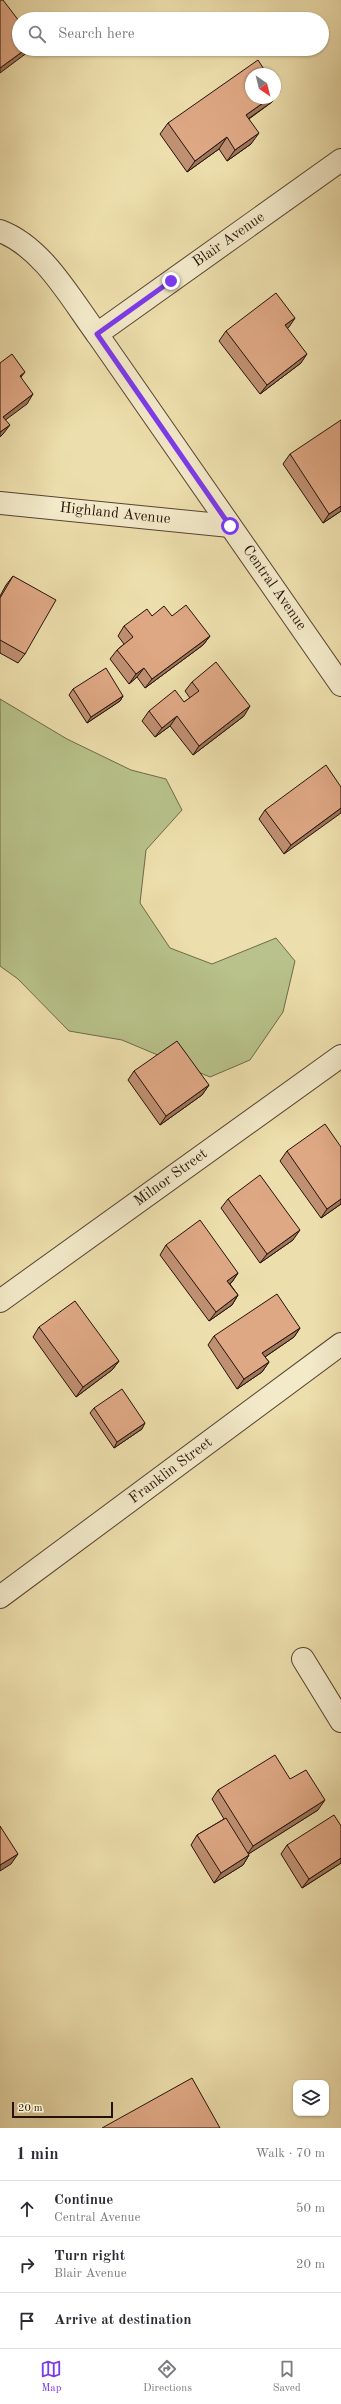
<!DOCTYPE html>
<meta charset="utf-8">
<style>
body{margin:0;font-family:"Old Standard TT",serif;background:#f7f7f7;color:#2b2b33}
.controls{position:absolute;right:12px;bottom:12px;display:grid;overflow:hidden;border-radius:8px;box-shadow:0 1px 3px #0004}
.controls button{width:36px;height:36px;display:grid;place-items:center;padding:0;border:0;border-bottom:1px solid #e1e1e2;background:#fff;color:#2b2b33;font:20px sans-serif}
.compass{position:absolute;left:245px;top:68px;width:36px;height:36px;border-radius:50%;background:#fff;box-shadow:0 1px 3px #0004;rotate:145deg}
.scale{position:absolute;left:12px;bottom:10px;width:101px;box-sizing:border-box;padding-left:4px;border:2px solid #251106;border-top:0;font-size:11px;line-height:14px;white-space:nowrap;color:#251106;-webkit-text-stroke:3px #f3eaca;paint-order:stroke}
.stop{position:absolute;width:12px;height:12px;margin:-9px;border:3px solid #7c3aed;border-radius:50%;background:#fff}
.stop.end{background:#7c3aed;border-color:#fff;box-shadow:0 1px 4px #0008}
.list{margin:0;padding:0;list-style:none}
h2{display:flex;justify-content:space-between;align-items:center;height:52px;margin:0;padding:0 16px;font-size:17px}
h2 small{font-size:13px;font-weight:400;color:#7c7c81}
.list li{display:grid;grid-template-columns:26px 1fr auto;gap:12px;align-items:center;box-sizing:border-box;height:56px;padding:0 16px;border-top:1px solid #e1e1e2}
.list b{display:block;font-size:15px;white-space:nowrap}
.list p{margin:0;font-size:13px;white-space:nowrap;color:#7c7c81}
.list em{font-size:13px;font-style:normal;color:#7c7c81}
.icon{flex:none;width:22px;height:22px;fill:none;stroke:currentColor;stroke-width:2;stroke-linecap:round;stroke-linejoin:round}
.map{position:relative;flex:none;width:341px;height:2128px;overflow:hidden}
.search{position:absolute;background:#fff;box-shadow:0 1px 3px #0004;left:12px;right:12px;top:12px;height:44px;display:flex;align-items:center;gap:10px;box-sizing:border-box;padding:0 14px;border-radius:22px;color:#7c7c81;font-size:15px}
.sheet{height:220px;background:#fff}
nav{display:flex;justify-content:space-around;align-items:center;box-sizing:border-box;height:56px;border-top:1px solid #e1e1e2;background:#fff;font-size:11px;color:#7c7c81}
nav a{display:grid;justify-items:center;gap:2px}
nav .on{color:#7c3aed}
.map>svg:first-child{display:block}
.green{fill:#b8c28a;stroke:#6e6a48}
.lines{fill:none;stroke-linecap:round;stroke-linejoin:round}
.minor-casing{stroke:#574430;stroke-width:24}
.minor{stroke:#f3eaca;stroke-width:22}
.wall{fill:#c09072;stroke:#251106}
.shaded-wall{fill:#9c765d;stroke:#251106}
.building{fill:#dfa885;stroke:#251106}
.route{stroke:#7c3aed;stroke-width:5}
.labels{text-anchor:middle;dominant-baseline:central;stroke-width:3.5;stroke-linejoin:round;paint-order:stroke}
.street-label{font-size:15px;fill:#251106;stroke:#f3eaca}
</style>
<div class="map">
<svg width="341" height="2128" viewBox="0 0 341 2128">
<rect width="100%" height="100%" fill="#eddfad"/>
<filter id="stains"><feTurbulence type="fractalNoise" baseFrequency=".005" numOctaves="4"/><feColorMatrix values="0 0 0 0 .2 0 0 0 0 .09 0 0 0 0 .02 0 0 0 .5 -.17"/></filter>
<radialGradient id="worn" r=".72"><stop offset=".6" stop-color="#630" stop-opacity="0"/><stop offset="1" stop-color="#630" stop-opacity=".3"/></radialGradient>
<!-- green -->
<path class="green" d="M0,699L67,739L131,770L166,779L182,810L146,850L140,903L170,948L212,964L276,938L295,961L283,1012L250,1060L210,1077L122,1040L69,1031L18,979L0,966Z"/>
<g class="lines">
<defs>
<g id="minor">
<path d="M0,231C43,247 71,299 97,334L341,685"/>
<path d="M97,334L341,160"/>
<path d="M0,503L230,526"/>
<path d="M0,1301L341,1056"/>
<path d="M0,1597L341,1344"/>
<path d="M303,1659L341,1721"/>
</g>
</defs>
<!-- minor casing -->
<use href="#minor" class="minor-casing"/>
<!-- minor -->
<use href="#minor" class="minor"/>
</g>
<!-- wall -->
<g class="wall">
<path d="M272,102L249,119L251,144L227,161L219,149L187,172L160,134L168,123Z"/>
<path d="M295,318L287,328L301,363L260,394L219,341L226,331Z"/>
<path d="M290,454L341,511L323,523L283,464Z"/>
<path d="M13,576L25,654L18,663L0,653V596L6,585Z"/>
<path d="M152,616H172L210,636L203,645L145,688L137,677L129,684L110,659L117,650L124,644L118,636L124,626Z"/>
<path d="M192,682L244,716L193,755L170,726L155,737L142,721L149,711L184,702L190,698L185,691Z"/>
<path d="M73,689L123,696L120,701L87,723L69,695Z"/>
<path d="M341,787L284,854L259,819L265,810Z"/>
<path d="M134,1071L209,1085L202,1095L160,1125L128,1080Z"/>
<path d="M341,1147V1204L321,1218L280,1161L287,1151Z"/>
<path d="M228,1199L293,1240L260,1263L221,1208Z"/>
<path d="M166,1245L238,1273L232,1282L230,1284L238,1295L232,1305L209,1321L160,1255Z"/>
<path d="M39,1327L119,1361L112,1370L76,1397L33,1337Z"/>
<path d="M300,1328L294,1337L265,1357L269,1362L262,1372L237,1389L208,1345L214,1336Z"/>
<path d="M94,1408L142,1429L114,1448L90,1413Z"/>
<path d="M290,1779L318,1810L248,1854L249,1855L243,1865L214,1883L191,1845L197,1835L224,1819L212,1799L218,1790Z"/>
<path d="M341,1826V1863L302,1888L281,1854L287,1845Z"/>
</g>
<!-- shaded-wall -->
<g class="shaded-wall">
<path d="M26,49H30L28,52L0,73V68Z"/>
<path d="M280,91L272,102L238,126L246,115L270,98H275V95Z"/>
<path d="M259,133L251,144L227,161L235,150Z"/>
<path d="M227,137L219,149L187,172L195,161Z"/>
<path d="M295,318L289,327L279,335L285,325Z"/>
<path d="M307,354L301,363L260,394L267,385Z"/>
<path d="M25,372L18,381L20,376Z"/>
<path d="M33,394L27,404L0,424L3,417Z"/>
<path d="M10,425L3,434L0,437V432Z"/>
<path d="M341,506V511L323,523L329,514Z"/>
<path d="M210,636L203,645L145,688L152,679Z"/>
<path d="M144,668L137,677L129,684L136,674Z"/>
<path d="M123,696L120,701L87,723L91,717Z"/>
<path d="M250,706L244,716L193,755L199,746Z"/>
<path d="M177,716L170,726L155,737L162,728Z"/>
<path d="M341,808V813L284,854L291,845Z"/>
<path d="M209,1085L202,1095L160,1125L166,1116Z"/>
<path d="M341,1199V1204L321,1218L327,1209Z"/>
<path d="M300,1230L293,1240L260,1263L267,1254Z"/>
<path d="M238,1273L232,1282L221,1290L227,1281Z"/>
<path d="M238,1295L232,1305L209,1321L216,1312Z"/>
<path d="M300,1328L294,1337L256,1363L262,1353Z"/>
<path d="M119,1361L112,1370L76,1397L83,1387Z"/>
<path d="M269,1362L262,1372L237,1389L244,1379Z"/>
<path d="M145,1423L142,1429L114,1448L117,1442Z"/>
<path d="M325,1800L318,1810L247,1855L253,1846Z"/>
<path d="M18,1854L11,1864L0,1871V1865Z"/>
<path d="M249,1855L243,1865L214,1883L221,1873Z"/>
<path d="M341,1858V1863L302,1888L309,1879Z"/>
</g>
<!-- building -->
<g class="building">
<path d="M0,0H3L19,21V49H26L0,68Z"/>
<path d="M258,60L267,74H251V98H270L246,115L259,133L235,150L227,137L195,161L168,123Z"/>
<path d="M275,85L280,91L275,95Z"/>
<path d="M276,293L295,318L285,325L307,354L267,385L226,331Z"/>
<path d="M12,354L25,372L20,376L33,394L3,417L10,425L0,432V363Z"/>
<path d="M341,420V506L329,514L290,454Z"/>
<path d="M13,576L56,600L25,654L0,640V598Z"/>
<path d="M186,605L210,636L152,679L144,668L136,674L117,650L133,637L124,626L147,609L152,616L164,606L172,616Z"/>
<path d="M216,662L250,706L199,746L177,716L162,728L149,711L175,690L184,702L199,691L192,682Z"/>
<path d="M106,668L123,696L91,717L73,689Z"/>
<path d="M326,765L341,787V808L291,845L265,810Z"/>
<path d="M177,1041L209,1085L166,1116L134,1071Z"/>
<path d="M325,1124L341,1147V1199L327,1209L287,1151Z"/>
<path d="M260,1175L300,1230L267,1254L228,1199Z"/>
<path d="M200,1220L238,1273L227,1281L238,1295L216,1312L166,1245Z"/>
<path d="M277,1294L300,1328L262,1353L269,1362L244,1379L214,1336Z"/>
<path d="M75,1301L119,1361L83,1387L39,1327Z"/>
<path d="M122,1389L145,1423L117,1442L94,1408Z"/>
<path d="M275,1755L290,1779L306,1770L325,1800L253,1846L218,1790Z"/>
<path d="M334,1815L341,1826V1858L309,1879L287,1845Z"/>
<path d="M226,1818L249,1855L221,1873L197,1835Z"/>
<path d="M0,1826L18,1854L0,1865Z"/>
<path d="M192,2078L220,2128H102Z"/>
</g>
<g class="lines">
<!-- route -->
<path class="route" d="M171,281L97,334L230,526"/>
</g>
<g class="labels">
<!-- street labels -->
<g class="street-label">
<text transform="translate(229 240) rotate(-35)">Blair Avenue</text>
<text transform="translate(115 514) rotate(6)">Highland Avenue</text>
<text transform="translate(274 588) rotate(55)">Central Avenue</text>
<text transform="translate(171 1178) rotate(-36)">Milnor Street</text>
<text transform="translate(171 1471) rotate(-37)">Franklin Street</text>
</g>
</g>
<rect width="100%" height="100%" filter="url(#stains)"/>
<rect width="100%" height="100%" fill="url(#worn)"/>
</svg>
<div class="controls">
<button><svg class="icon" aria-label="layers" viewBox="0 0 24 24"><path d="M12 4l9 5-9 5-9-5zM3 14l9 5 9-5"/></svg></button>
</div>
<svg class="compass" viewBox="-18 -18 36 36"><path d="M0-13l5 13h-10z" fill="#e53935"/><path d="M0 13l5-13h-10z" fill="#7c7c81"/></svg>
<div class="scale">20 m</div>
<div class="stop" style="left:230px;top:526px"></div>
<div class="stop end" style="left:171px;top:281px"></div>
<div class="search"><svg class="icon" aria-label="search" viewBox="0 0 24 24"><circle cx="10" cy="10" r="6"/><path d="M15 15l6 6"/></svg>Search here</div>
</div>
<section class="sheet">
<h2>1 min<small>Walk · 70 m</small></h2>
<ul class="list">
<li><svg class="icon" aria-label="ahead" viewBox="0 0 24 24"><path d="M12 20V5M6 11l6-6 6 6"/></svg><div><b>Continue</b><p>Central Avenue</p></div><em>50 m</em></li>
<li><svg class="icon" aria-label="right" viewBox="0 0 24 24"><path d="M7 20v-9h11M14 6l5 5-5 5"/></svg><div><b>Turn right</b><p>Blair Avenue</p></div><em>20 m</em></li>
<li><svg class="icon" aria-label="arrive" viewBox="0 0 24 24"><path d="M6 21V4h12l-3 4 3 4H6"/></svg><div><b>Arrive at destination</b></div></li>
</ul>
</section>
<nav>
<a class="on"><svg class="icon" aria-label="map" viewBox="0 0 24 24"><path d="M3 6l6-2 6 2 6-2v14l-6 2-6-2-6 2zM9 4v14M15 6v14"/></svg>Map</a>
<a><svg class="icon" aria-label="directions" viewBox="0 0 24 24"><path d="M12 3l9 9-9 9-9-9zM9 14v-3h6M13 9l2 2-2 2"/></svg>Directions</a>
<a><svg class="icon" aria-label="saved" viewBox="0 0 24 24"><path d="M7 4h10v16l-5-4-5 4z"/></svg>Saved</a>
</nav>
